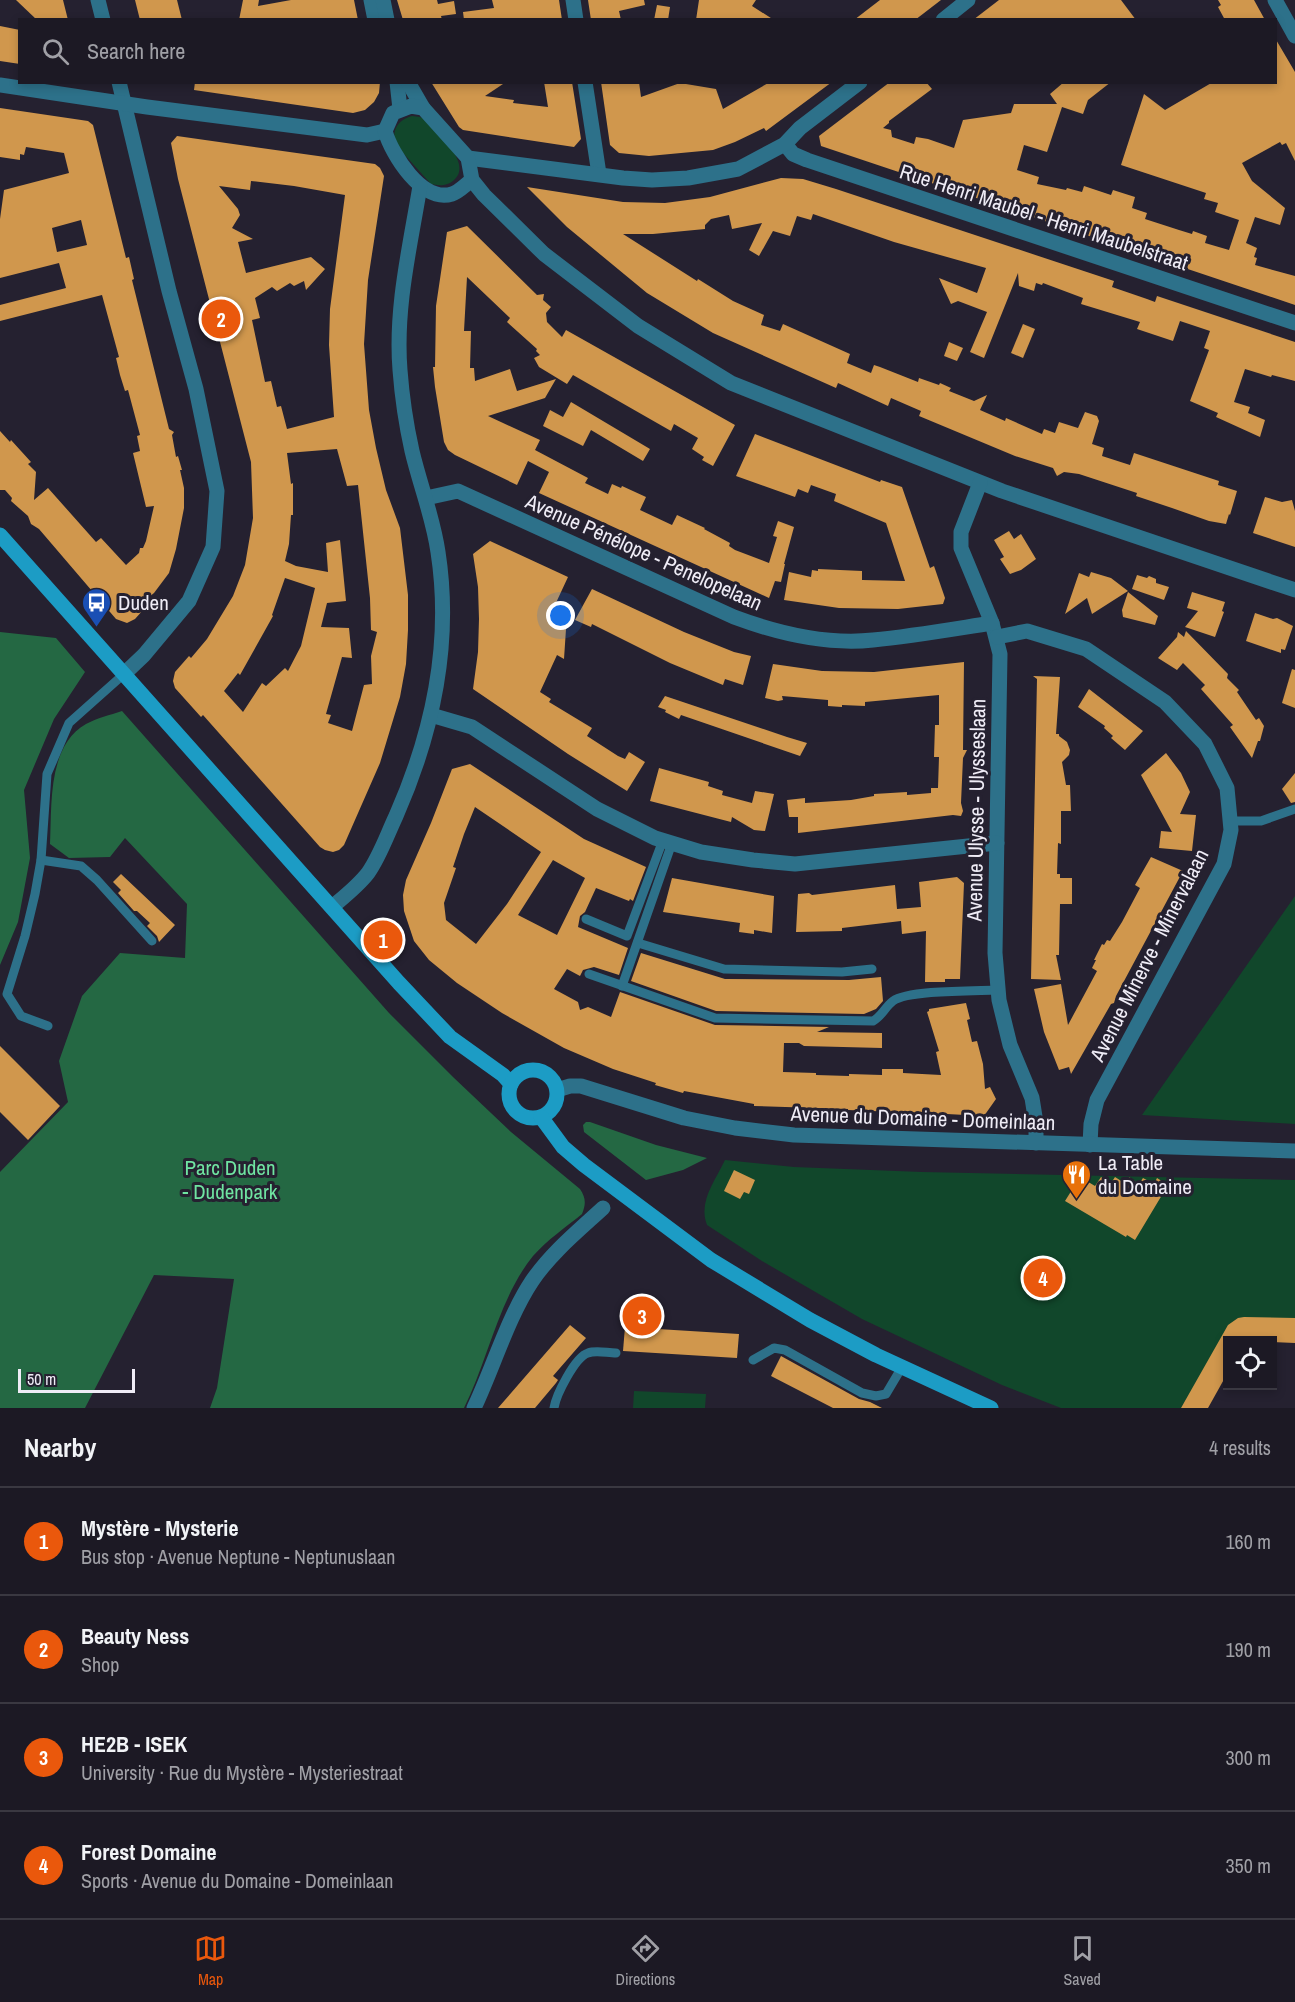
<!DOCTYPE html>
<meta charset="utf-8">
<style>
body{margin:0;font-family:"Archivo Narrow",sans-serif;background:#25222c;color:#f1f3f6}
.controls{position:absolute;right:18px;bottom:18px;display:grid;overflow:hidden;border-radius:0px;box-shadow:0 3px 9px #0003}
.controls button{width:54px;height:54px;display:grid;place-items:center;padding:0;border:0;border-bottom:2px solid #3a3841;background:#1c1924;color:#f1f3f6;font:30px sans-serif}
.scale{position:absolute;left:18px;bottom:15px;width:117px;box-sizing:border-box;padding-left:6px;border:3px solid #efecf6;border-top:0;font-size:16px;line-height:21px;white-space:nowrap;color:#efecf6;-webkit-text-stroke:4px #252130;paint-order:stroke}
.you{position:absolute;left:561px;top:616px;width:21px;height:21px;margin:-15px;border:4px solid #fff;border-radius:50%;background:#1a73e8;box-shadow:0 0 0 9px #1a73e833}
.badge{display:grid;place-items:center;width:39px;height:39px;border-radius:50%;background:#ea580c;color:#fff;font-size:20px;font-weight:700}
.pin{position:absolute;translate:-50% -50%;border:3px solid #fff;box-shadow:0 2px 6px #0006}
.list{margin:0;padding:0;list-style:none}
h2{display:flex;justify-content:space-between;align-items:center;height:78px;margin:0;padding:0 24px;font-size:26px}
h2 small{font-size:20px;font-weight:400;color:#a0a0a6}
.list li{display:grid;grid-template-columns:39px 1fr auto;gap:18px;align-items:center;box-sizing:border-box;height:108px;padding:0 24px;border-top:2px solid #3a3841}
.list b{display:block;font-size:22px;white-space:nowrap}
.list p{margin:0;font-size:20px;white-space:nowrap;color:#a0a0a6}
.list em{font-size:20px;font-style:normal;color:#a0a0a6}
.icon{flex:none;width:33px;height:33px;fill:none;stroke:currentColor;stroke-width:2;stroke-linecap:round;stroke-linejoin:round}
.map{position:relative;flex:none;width:1295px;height:1408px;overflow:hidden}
.search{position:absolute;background:#1c1924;box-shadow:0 3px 9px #0003;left:18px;right:18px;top:18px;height:66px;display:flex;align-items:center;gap:15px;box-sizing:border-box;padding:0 21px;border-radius:0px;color:#a0a0a6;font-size:22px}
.sheet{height:510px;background:#1c1924}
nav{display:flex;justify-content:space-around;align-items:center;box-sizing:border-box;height:84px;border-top:2px solid #3a3841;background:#1c1924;font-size:16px;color:#a0a0a6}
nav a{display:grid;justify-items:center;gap:3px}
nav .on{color:#ea580c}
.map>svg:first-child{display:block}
.green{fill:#11472b}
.forest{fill:#246843}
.building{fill:#d0974d;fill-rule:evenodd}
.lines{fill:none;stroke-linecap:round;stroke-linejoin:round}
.lane{stroke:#2d718a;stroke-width:9}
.street{stroke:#2d718a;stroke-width:15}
.secondary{stroke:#1c9cc5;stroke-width:15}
.labels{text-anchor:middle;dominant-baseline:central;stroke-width:6;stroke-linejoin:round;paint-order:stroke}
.street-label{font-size:21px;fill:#efecf6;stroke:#252130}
.poi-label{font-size:21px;fill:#efecf6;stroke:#252130;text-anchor:start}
.park-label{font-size:21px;fill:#6fe4a1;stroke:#252130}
</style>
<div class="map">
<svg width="1295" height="1408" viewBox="0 0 1295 1408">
<rect width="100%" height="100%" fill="#252130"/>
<!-- green -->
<g class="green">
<path d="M412,116L420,117L427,120C438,134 473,164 454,180C448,186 439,186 431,184L395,144C392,129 398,120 412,116Z"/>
<path d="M1295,896V1124L1142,1115Z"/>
<path d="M725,1160L794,1167L922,1172L1295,1180V1318H1238L1181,1408H1061L1002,1385L862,1319L762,1261L707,1225C698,1202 715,1181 725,1160Z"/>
<path d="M634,1391L706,1394L705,1408H633Z"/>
</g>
<!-- forest -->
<g class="forest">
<path d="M0,632L56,638L85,672L54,719L24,790L30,858L18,922L0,965Z"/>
<path d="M122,711L389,1013L453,1077L511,1132L580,1189C586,1198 586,1204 582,1214C566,1227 547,1240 533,1256C499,1298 488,1360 464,1408H210L217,1388L234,1279L154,1275L85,1408H0V1172L68,1102L59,1061L82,996L120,953L185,958L187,904L125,838L110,857L69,858L50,844C52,806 47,746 86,724C97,718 110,715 122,711Z"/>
<path d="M590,1122L656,1145L707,1158L683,1170L646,1180L584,1132L583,1125L586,1122Z"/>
</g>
<!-- building -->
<g class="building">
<path d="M16,0H63L68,20H37Z"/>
<path d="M135,0H177L182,20H140Z"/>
<path d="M243,0H259L258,6L291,0H354L358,20H239Z"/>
<path d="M397,0H437L438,4L454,1L456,14L441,16L442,20H403Z"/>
<path d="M492,0H559L562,20H464L463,12L494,8Z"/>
<path d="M588,0H644L645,5L619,11L621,20H591Z"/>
<path d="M699,0H756L752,6L774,20H696Z"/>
<path d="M880,0H941L915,20H854Z"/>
<path d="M999,0H1121L1136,20H973Z"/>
<path d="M1218,0H1254L1265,20H1225L1218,7L1221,5Z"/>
<path d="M657,5L670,7L668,20H654Z"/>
<path d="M0,26L20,30V64L0,61Z"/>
<path d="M1275,38L1295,72V161L1286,143L1282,145L1280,142L1242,163L1252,181L1285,208L1280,225L1255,217L1246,243L1257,248L1254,257L1257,258L1255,265L1295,276V305L821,146L819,136L890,82H926L932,89L889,121V123L883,128L891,130L892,137L914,144L916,137L928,139L954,148L963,120L1011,113L1014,104H1057L1050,94L1064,82H1111L1088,100L1083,114L1062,107L1047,152L1024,145L1017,170L1039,177L1037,184L1066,190L1067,188L1082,192L1084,186L1111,195L1113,190L1135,197L1132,208L1147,213L1145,219L1179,230L1192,234L1193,231L1207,236L1205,243L1229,250L1239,220L1215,212L1218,203L1204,199L1206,193L1121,165L1144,94L1165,110L1213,82H1275Z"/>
<path d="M195,82L352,84L380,82L379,93L374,102L365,110L353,113L194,90Z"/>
<path d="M431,82H506L485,96L514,100L513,103L548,107L544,82H572L581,139L574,147L463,130L459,127Z"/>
<path d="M601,82H639L641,97L680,83L716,89L723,109L770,82H832L766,131L764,128L735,142L713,150L649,156L619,153L610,145Z"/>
<path d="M0,108L88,121L93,125L126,258L129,257L134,279L132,280L169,429L174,432L172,435L176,457L178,456L182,470H180L184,488V508L176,549L169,573L154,593L149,597L152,600L135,619L127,623L116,619L39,529L31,524L28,516L11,501L12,498L5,490H0V431L10,442L11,440L31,462L28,464L36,472L34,500L48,488L96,542L101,538L126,565L139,553L140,548H143L146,541L154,506L146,507L133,453L140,451L137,436L140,435L128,390L125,391L120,375L116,358L119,357L102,295L0,321V305L66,288L59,263L0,278V219L4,190L69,173L64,153L26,147L24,155L20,154V160L0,157ZM81,220L87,245L57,252L52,228Z"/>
<path d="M177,136L375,164L380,168L384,176L368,280L364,344L369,410L376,448L386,490L400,528L408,595V630L406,664L400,697L380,763L344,845L339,850L333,852L325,850L320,847L203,715L201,717L175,688L173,681L175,672L189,656L191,658L207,639L233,596L245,565L253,518L251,462L178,179L171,143ZM251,181L294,186L345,195L330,309L329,345L334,417L287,429L281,406L277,407L271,381L265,382L252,320L260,318L255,298L272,287L277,291L290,283L294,286L304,281L306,290L325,269L311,257L246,273L238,242L253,239L232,228L240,215L238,209L219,186L250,190ZM337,449L347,486L358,485L370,598L371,630L377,632L371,656L372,684L364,685L352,731L328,723L331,715L326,714L342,657L352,658L349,628L321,627L327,603L346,601L340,540L326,543L328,572L296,566L285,561L289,544L291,515H293V483L291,484L287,453ZM285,578L315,588L301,646L288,671L285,668L266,686L262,683L243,712L224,691L238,673L240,675L273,616L272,615Z"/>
<path d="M781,178L803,179L836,189L1114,281L1112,287L1147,299L1155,302L1157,296L1295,342V381L1272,375L1271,377L1245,369L1234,402L1250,407L1248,413L1265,420L1260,437L1216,417L1218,413L1190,401L1209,350L1204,348L1210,331L1180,321L1173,341L1137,329L1140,322L1081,304L1083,298L1043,283L1042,285L1036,283L1034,291L1019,286L1018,273L984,358L970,352L987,312L958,301L951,304L939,278L977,293L986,268L894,242L813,214L811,220L797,216L790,236L773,231L759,256L749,250L762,223L732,229L729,215L711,219L705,225V229L653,234H623L697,281L698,279L733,301L764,315L761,325L780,331L783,324L850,354L847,363L871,373L874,365L880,367L918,382L919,378L939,385L940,383L951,388L949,391L974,401L987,395L980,410L1005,421L1006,418L1042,434L1044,429L1055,433L1059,422L1078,428L1085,412L1097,416L1099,421L1092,444L1104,448L1102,456L1130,465L1134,453L1219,481L1218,485L1237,491L1230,515L1229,514L1226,524L1209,521L1172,508L1136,496L1137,493L1079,474L1064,472L1057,476L1053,468L1015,456L919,416L921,411L891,398L888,406L838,383L836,388L713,333L647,293L567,227L527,187L623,202L665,203L710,197Z"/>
<path d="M467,226L537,295L544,294L543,300L551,307L546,313L547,322L562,337L566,330L735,425L713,466L702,460L704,457L692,449L698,438L674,424L671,431L573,375L567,384L539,367L534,358L540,355L536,351L537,349L507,322L510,318L467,277L464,331H471L470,368H474L475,381L510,369L517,391L556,379L545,398L488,416L540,440L535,450L588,478L585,483L608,494L612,484L621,488L622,486L646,497L640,510L672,525L677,515L705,528L704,529L730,543L729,546L735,550L769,563L777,537L773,536L778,521L794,527L784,564H785L781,582L775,581L769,598L539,493L549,472L528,461L517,485L455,455L448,450L444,442L435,387L433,367H435L436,306L447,232Z"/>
<path d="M1023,324L1035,329L1023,358L1011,353Z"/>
<path d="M949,342L963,348L957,361L944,356Z"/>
<path d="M571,402L650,449L643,461L591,430L583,446L543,426L550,410L563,417Z"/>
<path d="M755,434L880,482L881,480L902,487L930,568L934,566L945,598L943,604L898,609L839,608L784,600L789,572L811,577L812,570L818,571V569L862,571V580L905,581L886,523L834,501L836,494L811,485L808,493L798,489L795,497L736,476Z"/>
<path d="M1265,497L1282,502L1292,500L1295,511V547L1253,533Z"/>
<path d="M1009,531L1014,539L1021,534L1036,559L1021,570L1010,574L1000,559L1004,557L994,540Z"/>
<path d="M490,541L568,577L548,620L566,629L564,659L557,655L540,692L551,699L549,702L592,728L587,736L618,756L625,759L629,752L645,762L627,791L568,754L473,689L478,652L479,619L478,587L473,554Z"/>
<path d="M1091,572L1111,578L1128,591L1092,614L1087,598L1065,614L1079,573L1089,577Z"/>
<path d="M1137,575L1147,578L1149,576L1156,579V583L1169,587L1164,600L1132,589Z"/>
<path d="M592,589L684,632L734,652L751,656L743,685L725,679L723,685L670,663L592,624L591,627L575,620Z"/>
<path d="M1128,592L1158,616L1155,625L1123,617L1122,610Z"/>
<path d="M1192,592L1225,602L1222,611L1224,612L1215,637L1185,627L1198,611L1187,608Z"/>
<path d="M1255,613L1273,619L1277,618L1293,626L1285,650L1281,649V653L1246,641Z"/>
<path d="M1186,631L1228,674L1227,678L1239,690L1237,692L1256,720L1259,718L1264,726L1260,741H1258L1252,758L1230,727L1233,725L1201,689L1205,685L1183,663L1177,670L1158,658L1177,637L1178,632L1184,637Z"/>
<path d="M964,662L963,750H967L963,758L961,803L963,811L961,816L953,815L798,833V817H789L787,800L805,798V803L851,800L874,796V794L907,792V795L931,793V788H938L939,757H934L935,725H939V695L865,702V706L842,705V707L828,706V700L782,696L783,700L778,701L765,698L773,664L822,671L874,672Z"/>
<path d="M1292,669L1295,670V708L1282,703Z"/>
<path d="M1033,676L1060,677L1056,734H1059V736L1067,742L1070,750L1069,755L1062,762L1066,785H1070L1071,811H1061V844L1058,843L1057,874H1060V878H1072V904H1060L1059,955H1056L1061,980L1031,979L1037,679Z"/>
<path d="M1089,689L1143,731L1125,750L1111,738L1113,736L1104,728L1105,726L1078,707Z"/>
<path d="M665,696L787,737L807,743L800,756L681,715L679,719L665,712L666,710L658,707Z"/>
<path d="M1166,753L1181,773L1190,792L1180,814L1196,815L1192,851L1159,848L1161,831L1172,832L1141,775Z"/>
<path d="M470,764L584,839L646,867L633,901L630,899L629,901L596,888L585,912L580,916L578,927L628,948L619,975L594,967L583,970L580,976L567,969L554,989L578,1002L580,1010L588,1007L611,1017L620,992L715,1025L829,1027L817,1032L882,1033V1048L804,1046L799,1043H784L783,1072L816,1073V1075L849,1076V1074L882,1075V1069H903V1073L941,1075L936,1052L939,1051L927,1012L929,1011V1009L966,1003L970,1019L967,1020L972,1042L977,1041L983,1064L985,1089L990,1087L996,1099L984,1116L947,1114V1116L920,1115V1113L848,1110V1109L754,1106V1104L684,1091L683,1093L655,1085L656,1083L613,1069L564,1048L502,1013L457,983L429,960L414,941L404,911L403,895L406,880L431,823L452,769ZM475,807L541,852L507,904L476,944L446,920L444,903L456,868L453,867L464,834ZM553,860L585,878L557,935L518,915Z"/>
<path d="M659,768L709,782L708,786L723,791L722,795L752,803L755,791L774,794L765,831L754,830L732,817L731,822L650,801Z"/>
<path d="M1295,773V802L1291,803L1282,789Z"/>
<path d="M1151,857L1183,871L1116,996L1114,1003L1111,1004L1071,1074L1069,1067L1059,1070L1044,1032L1034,989L1061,984L1068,1025L1097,971L1092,968L1096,960H1094L1102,944L1104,945L1107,940L1110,941L1122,922L1140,888L1135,885Z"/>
<path d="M121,874L175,925L159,942L157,936L147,926L150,923L137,911H134L118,893L121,890L113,882Z"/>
<path d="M957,877L964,883L960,979H945V982H925L926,931L902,934L901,921L842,928V931L796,932L798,894L809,893L812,895L895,885L897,909L921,907L919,882Z"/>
<path d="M672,878L774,896L772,933L754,930V934L739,932L740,923L663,912Z"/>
<path d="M641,953L725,979L849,980L881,977L883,1001L876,1009L864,1014L716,1011L631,981Z"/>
<path d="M0,1046L60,1106L28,1140L0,1112Z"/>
<path d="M734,1170L755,1180L749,1194L744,1192L740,1199L724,1191Z"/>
<path d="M1080,1177L1095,1186L1101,1177L1111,1183L1115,1177L1126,1184L1129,1177L1139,1184L1143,1178L1154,1184L1157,1178L1168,1185L1135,1240L1127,1235L1126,1237L1065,1201Z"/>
<path d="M1244,1317L1295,1318V1343L1272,1342V1341H1227V1374L1208,1408H1181L1228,1325L1238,1318Z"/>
<path d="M570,1325L586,1338L553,1376L558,1380L556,1383L535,1408H498Z"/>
<path d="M625,1327L739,1334L737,1358L623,1351Z"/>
<path d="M781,1356L859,1399L870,1402L882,1408H833L771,1376Z"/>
</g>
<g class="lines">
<!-- lane -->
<g class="lane">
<path d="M1231,821H1261L1295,809"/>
<path d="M41,860L81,866L97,880L152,941"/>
<path d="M586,919L627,936L663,840"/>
<path d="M638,943L724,969L842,972L872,969"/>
<path d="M589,974L715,1018L873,1021C882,1016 885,1007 893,1001C908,990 976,991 997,990"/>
<path d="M622,986L672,843"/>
<path d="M48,1026L21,1016L7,994L25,936L35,894L41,860L47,774L69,723L124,674"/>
<path d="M753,1360L774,1348L785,1350L862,1393L876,1396L886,1394L902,1367"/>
<path d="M554,1408C556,1395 575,1357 588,1353C596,1350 607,1353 616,1353"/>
</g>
<!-- street -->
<g class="street">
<path d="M98,0L103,20"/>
<path d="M371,0L375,20"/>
<path d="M383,0L387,20"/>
<path d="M573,0L576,20"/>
<path d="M1275,0L1295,36"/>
<path d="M943,20L968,0"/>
<path d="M119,82L169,291L196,389L217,491L213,547L189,601L144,655L124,674"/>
<path d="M397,82L400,109"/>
<path d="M408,82L423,108"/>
<path d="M585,82L599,174"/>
<path d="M0,85L147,107L367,135L385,131"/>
<path d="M785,144L793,154L807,160L1295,323"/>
<path d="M468,158L623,178L652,180L688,178L738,169L785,144L800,128L860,82"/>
<path d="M472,180C466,184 459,192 452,194C422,203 392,155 385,131L393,113L411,106L423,108L468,158L472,180L484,195L544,254L638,326L731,383L1002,491L1295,590"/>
<path d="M980,483L961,532V548L992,623L1000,654L995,953L999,1000L1010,1045L1032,1098L1036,1123V1143"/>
<path d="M426,498L458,491L734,617C777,633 826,645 873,640C913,636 953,629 992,623"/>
<path d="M997,637L1027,631L1086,649L1165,702L1205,744L1227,788L1231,830L1224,864L1097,1100L1091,1124L1090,1145"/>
<path d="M431,715L472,727L597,809L655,838L701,852L753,860L795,864L997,843"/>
<path d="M332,907C345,896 358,886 368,873C380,856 387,835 396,816C433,732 452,643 438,552C433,517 420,485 412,451C406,424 402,397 400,370C395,308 410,247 420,186"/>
<path d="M557,1090L570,1086H581L684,1118L735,1128L794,1135L1295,1151"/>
<path d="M474,1408C493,1368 508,1317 532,1281C551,1253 578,1231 603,1208"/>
</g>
<!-- secondary -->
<g class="secondary">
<path d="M0,535L399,983L450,1037L503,1075L511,1084"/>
<circle cx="533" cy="1094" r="24"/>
<path d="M541,1117L563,1147L584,1165L711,1260L810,1320L876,1355L991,1408"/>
</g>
</g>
<!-- icons -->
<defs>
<symbol id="bus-pin" viewBox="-11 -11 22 30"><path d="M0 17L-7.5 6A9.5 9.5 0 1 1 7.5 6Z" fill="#1a4fb4" stroke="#252130"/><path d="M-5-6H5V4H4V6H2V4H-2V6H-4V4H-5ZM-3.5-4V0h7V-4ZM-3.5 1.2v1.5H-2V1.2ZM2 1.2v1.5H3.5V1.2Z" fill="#fff"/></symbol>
<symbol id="restaurant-pin" viewBox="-11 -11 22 30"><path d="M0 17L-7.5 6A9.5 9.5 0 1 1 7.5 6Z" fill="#e8710a" stroke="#252130"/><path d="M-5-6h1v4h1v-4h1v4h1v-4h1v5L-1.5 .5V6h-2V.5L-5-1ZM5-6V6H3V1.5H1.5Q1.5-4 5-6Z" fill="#fff"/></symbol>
</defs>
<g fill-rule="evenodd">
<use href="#bus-pin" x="80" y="586" width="33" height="45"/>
<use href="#restaurant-pin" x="1060" y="1158" width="33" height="45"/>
</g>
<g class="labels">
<!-- street labels -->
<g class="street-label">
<text transform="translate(1044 217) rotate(18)">Rue Henri Maubel - Henri Maubelstraat</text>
<text transform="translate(644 552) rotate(24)">Avenue Pénélope - Penelopelaan</text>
<text transform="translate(976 810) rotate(-89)">Avenue Ulysse - Ulysseslaan</text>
<text transform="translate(1149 955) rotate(-63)">Avenue Minerve - Minervalaan</text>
<text transform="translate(923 1118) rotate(2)">Avenue du Domaine - Domeinlaan</text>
</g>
<!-- poi labels -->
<g class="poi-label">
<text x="118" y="602">Duden</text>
<text x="1098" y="1162">La Table<tspan x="1098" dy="24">du Domaine</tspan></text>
</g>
<!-- park labels -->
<g class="park-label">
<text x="230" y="1167">Parc Duden<tspan x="230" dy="24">- Dudenpark</tspan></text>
</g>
</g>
</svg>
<div class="controls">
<button><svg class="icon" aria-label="locate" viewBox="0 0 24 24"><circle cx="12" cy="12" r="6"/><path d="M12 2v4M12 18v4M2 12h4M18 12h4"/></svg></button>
</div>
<div class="scale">50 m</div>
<div class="you"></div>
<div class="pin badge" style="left:383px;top:940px">1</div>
<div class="pin badge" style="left:221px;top:319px">2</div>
<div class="pin badge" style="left:642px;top:1316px">3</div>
<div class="pin badge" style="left:1043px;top:1278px">4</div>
<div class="search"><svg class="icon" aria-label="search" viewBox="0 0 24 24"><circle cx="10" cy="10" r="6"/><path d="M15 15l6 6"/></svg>Search here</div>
</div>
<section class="sheet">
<h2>Nearby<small>4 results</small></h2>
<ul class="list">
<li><span class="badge">1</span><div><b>Mystère - Mysterie</b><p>Bus stop · Avenue Neptune - Neptunuslaan</p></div><em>160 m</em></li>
<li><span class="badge">2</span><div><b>Beauty Ness</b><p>Shop</p></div><em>190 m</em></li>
<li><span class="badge">3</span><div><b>HE2B - ISEK</b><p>University · Rue du Mystère - Mysteriestraat</p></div><em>300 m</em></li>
<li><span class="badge">4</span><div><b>Forest Domaine</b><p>Sports · Avenue du Domaine - Domeinlaan</p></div><em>350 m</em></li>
</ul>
</section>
<nav>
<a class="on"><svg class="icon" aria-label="map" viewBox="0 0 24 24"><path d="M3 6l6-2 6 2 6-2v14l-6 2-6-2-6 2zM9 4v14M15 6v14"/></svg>Map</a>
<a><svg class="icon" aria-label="directions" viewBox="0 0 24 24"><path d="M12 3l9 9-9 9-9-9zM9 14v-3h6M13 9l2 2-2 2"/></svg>Directions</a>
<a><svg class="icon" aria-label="saved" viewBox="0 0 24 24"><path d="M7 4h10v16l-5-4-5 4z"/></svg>Saved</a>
</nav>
